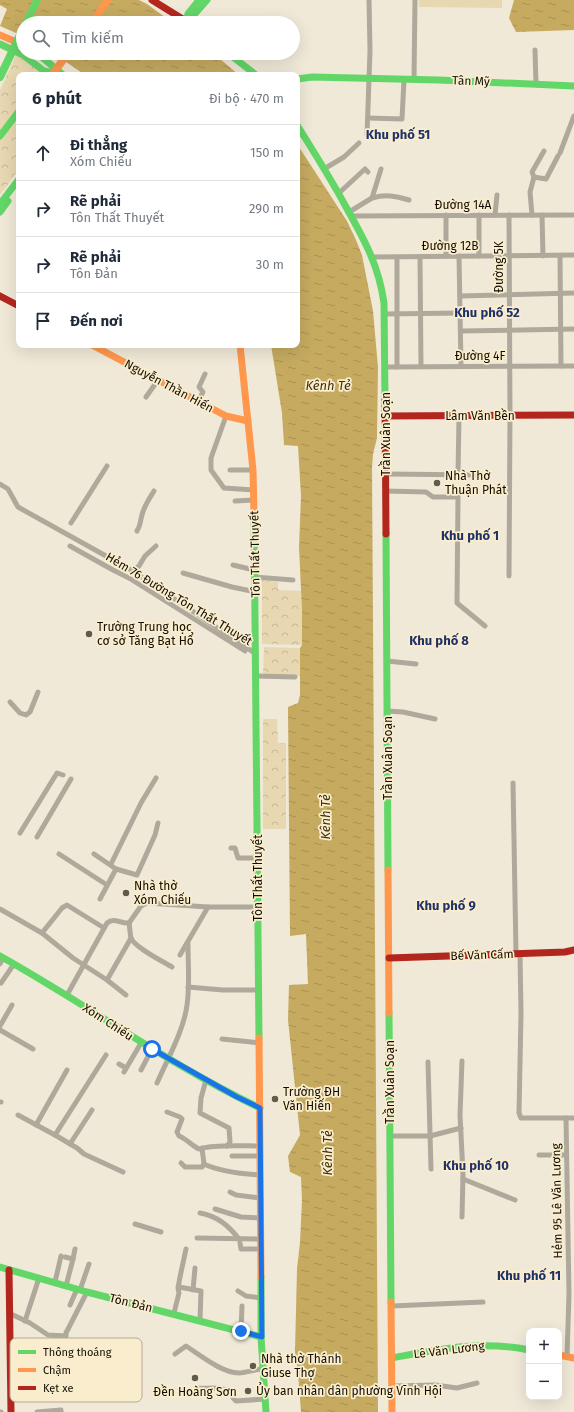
<!DOCTYPE html>
<html lang="vi">
<meta charset="utf-8">
<style>
body{margin:0;font-family:"Fira Sans",sans-serif;background:#f6f6f7;color:#1f2937}
.controls{position:absolute;right:12px;bottom:12px;display:grid;overflow:hidden;border-radius:8px;box-shadow:0 4px 16px #0002}
.controls button{width:36px;height:36px;display:grid;place-items:center;padding:0;border:0;border-bottom:1px solid #e0e1e3;background:#fff;color:#1f2937;font:20px sans-serif}
.stop{position:absolute;width:12px;height:12px;margin:-9px;border:3px solid #1a73e8;border-radius:50%;background:#fff}
.stop.end{background:#1a73e8;border-color:#fff;box-shadow:0 1px 4px #0008}
.list{margin:0;padding:0;list-style:none}
h2{display:flex;justify-content:space-between;align-items:center;height:52px;margin:0;padding:0 16px;font-size:17px}
h2 small{font-size:13px;font-weight:400;color:#747a83}
.list li{display:grid;grid-template-columns:26px 1fr auto;gap:12px;align-items:center;box-sizing:border-box;height:56px;padding:0 16px;border-top:1px solid #e0e1e3}
.list b{display:block;font-size:15px;white-space:nowrap}
.list p{margin:0;font-size:13px;white-space:nowrap;color:#747a83}
.list em{font-size:13px;font-style:normal;color:#747a83}
.icon{flex:none;width:22px;height:22px;fill:none;stroke:currentColor;stroke-width:2;stroke-linecap:round;stroke-linejoin:round}
.map{position:relative;flex:none;width:574px;height:1412px;overflow:hidden}
.search{position:absolute;background:#fff;box-shadow:0 4px 16px #0002;left:16px;top:16px;width:284px;height:44px;display:flex;align-items:center;gap:10px;box-sizing:border-box;padding:0 14px;border-radius:22px;color:#747a83;font-size:15px}
.panel{position:absolute;background:#fff;box-shadow:0 4px 16px #0002;left:16px;top:72px;width:284px;height:276px;border-radius:8px}
.map>svg:first-child{display:block}
.park{fill:url(#park-crowns)}
.pitch{fill:#e8d8b1}
.water{fill:url(#water-ripples)}
.lines{fill:none;stroke-linecap:round;stroke-linejoin:round}
.street{stroke:#afa99c;stroke-width:5}
.fast{stroke:#63d668;stroke-width:7}
.slow{stroke:#ff974d;stroke-width:7}
.jam{stroke:#b3261e;stroke-width:7}
.fast-bridge{stroke:#63d668;stroke-width:8}
.slow-bridge{stroke:#ff974d;stroke-width:8}
.route{stroke:#1a73e8;stroke-width:5}
.poi-dot{fill:#605a4e;stroke:#faedcd;stroke-width:1.5}
.labels{text-anchor:middle;dominant-baseline:central;stroke-width:3.5;stroke-linejoin:round;paint-order:stroke}
.street-label{font-size:12px;fill:#120d04;stroke:#faedcd}
.poi-label{font-size:12px;fill:#120d04;stroke:#faedcd;text-anchor:start}
.neighbourhood-label{font-size:13px;font-weight:bold;fill:#1f3169;stroke:#faedcd}
.water-label{font-size:13px;font-style:italic;fill:#403107;stroke:#faedcd}
.key{fill:#faedcd;stroke:#b4aa91;stroke-width:1}
.key-label{font-size:11px;fill:#120d04}
</style>
<div class="map">
<svg width="574" height="1412" viewBox="0 0 574 1412">
<defs>
<pattern id="park-crowns" width="20" height="18" patternUnits="userSpaceOnUse"><rect width="20" height="18" fill="#e8d8b1"/><path d="M2 6a3 3 0 1 1 6 0M12 15a3 3 0 1 1 6 0" fill="none" stroke="#c6b897"/></pattern>
<pattern id="water-ripples" width="26" height="14" patternUnits="userSpaceOnUse"><rect width="26" height="14" fill="#c5aa60"/><path d="M2 4q2-2 4 0t4 0M15 11q2-2 4 0t4 0" fill="none" stroke="#a89152"/></pattern>
</defs>
<rect width="100%" height="100%" fill="#f0e9d8"/>
<!-- park -->
<g class="park">
<path d="M17,53L44,75H19V169L0,195V90Z"/>
<path d="M262,580L278,582V590L301,591L302,612V645L262,644Z"/>
<path d="M264,647L300,648V676L263,675Z"/>
<path d="M263,719H277L278,743H286V829H263Z"/>
</g>
<!-- pitch -->
<path class="pitch" d="M419,0H502V8L419,7Z"/>
<!-- water -->
<g class="water">
<path d="M0,0H139L147,4L173,23H23V36L0,26L7,9L0,5Z"/>
<path d="M514,0H574V30L516,32L509,18Z"/>
<path d="M53,53H213L239,75H85Z"/>
<path d="M297,144L347,221L356,240L362,255L373,311L378,367L377,438L373,454L372,468L378,1412H301L298,1373L295,1352L297,1269L300,1242L302,1200L301,1177L290,1172L288,1156L300,1135L288,1020L289,985L308,984L306,934L290,936L288,707L298,703L300,695V648L302,645V611L299,547L301,496L298,446L284,445L282,413L271,345H297Z"/>
</g>
<g class="lines">
<!-- street -->
<g class="street">
<path d="M535,50L536,84"/>
<path d="M414,79L415,0"/>
<path d="M368,118L402,119L404,80"/>
<path d="M367,135L370,51L369,0"/>
<path d="M560,153L574,116"/>
<path d="M324,169L344,157L359,143"/>
<path d="M534,177L532,172L544,151"/>
<path d="M339,193L365,169L368,172"/>
<path d="M372,198C386,194 395,196 409,200"/>
<path d="M349,212L372,198L381,169"/>
<path d="M446,215V256"/>
<path d="M479,215V256"/>
<path d="M495,215L497,195"/>
<path d="M509,215L510,415L509,576"/>
<path d="M532,215L530,192L534,177L546,179L558,156"/>
<path d="M542,215L543,256"/>
<path d="M351,216L574,215"/>
<path d="M459,256L461,366"/>
<path d="M560,256L561,366"/>
<path d="M373,257L574,255"/>
<path d="M397,257V367"/>
<path d="M420,257L421,366"/>
<path d="M460,296L574,293"/>
<path d="M385,314L460,313"/>
<path d="M461,331L574,329"/>
<path d="M386,367L574,366"/>
<path d="M146,397L158,380"/>
<path d="M198,401L203,392L199,387L205,374"/>
<path d="M226,416L211,458V470L224,488L254,490"/>
<path d="M230,470H253"/>
<path d="M386,474L481,475"/>
<path d="M458,475L459,416"/>
<path d="M0,484L8,489L18,507L133,571L256,654"/>
<path d="M386,491L426,492L433,497H458L457,603L485,626"/>
<path d="M235,501L254,500"/>
<path d="M71,523L107,466"/>
<path d="M137,531C141,525 140,521 142,515C144,506 149,499 154,491"/>
<path d="M70,546L113,570L129,578L245,651"/>
<path d="M233,565L254,570"/>
<path d="M133,571L139,566L145,556L156,546"/>
<path d="M183,573L232,587L251,591H255"/>
<path d="M254,577L293,580"/>
<path d="M387,661L416,664"/>
<path d="M257,676L295,677"/>
<path d="M10,702L20,713L26,715L30,712L38,692"/>
<path d="M387,711L403,712L435,719"/>
<path d="M513,783L516,954"/>
<path d="M20,833L57,773L63,775"/>
<path d="M37,837L71,779"/>
<path d="M231,848H235L238,858H258"/>
<path d="M59,854L107,885"/>
<path d="M94,854L116,869L137,875L155,835L158,823"/>
<path d="M111,864L141,803L156,778"/>
<path d="M100,899L116,869"/>
<path d="M0,909L42,933L73,958L107,980L131,938"/>
<path d="M129,923L141,906L147,903L208,907H258"/>
<path d="M129,923C130,928 130,935 131,938C134,947 164,962 172,967"/>
<path d="M42,933L62,908L67,905L104,928"/>
<path d="M520,954L521,1014L519,1113L521,1118H574"/>
<path d="M180,955L208,907"/>
<path d="M0,964L3,958"/>
<path d="M107,980L126,995"/>
<path d="M1,983L14,964"/>
<path d="M188,987L223,990H259"/>
<path d="M67,995L107,923C114,917 121,924 129,923"/>
<path d="M0,1026L12,1005"/>
<path d="M0,1030L33,1049"/>
<path d="M222,1039L260,1043"/>
<path d="M462,1061L460,1115L463,1174L462,1217"/>
<path d="M428,1062L431,1169"/>
<path d="M119,1064L126,1068"/>
<path d="M141,1070L152,1049"/>
<path d="M124,1072L141,1043"/>
<path d="M206,1080L201,1098L200,1113L229,1128L230,1142L227,1146"/>
<path d="M157,1083C167,1060 184,1030 187,1005C190,985 188,964 188,944"/>
<path d="M0,1102H1"/>
<path d="M167,1112L180,1117L182,1119L177,1132L179,1136C187,1139 192,1146 199,1149C214,1144 244,1146 260,1146"/>
<path d="M18,1115L55,1135L77,1148L84,1154L123,1172"/>
<path d="M566,1118L569,1294L567,1357"/>
<path d="M36,1125L67,1070"/>
<path d="M55,1135L106,1055"/>
<path d="M391,1136H430L461,1128"/>
<path d="M70,1144L92,1110"/>
<path d="M202,1148L204,1164C221,1172 242,1174 260,1175"/>
<path d="M539,1155H566"/>
<path d="M232,1156H260"/>
<path d="M181,1163L185,1167H202L204,1164"/>
<path d="M463,1179L515,1200"/>
<path d="M230,1192L236,1195L261,1198"/>
<path d="M215,1209L241,1217L261,1218"/>
<path d="M200,1213C217,1216 228,1225 239,1239"/>
<path d="M135,1224L161,1232"/>
<path d="M197,1238L261,1239"/>
<path d="M240,1243L241,1249H261"/>
<path d="M65,1257L73,1259L66,1286"/>
<path d="M73,1259L75,1249"/>
<path d="M55,1282L61,1256"/>
<path d="M179,1287L201,1291L200,1320"/>
<path d="M80,1290L89,1264"/>
<path d="M193,1290L195,1268"/>
<path d="M238,1291L246,1296L261,1298"/>
<path d="M70,1305L77,1289"/>
<path d="M392,1306L483,1302"/>
<path d="M9,1313L30,1323L48,1335L66,1336"/>
<path d="M174,1313L179,1293L178,1288L180,1277L186,1249"/>
<path d="M25,1321L39,1278"/>
<path d="M241,1331L242,1306"/>
<path d="M175,1354L186,1346C200,1355 222,1373 239,1373C246,1373 255,1369 263,1369"/>
<path d="M47,1355L57,1356L62,1354L65,1342L66,1333L87,1292"/>
<path d="M392,1386L435,1385L457,1388L477,1383"/>
<path d="M198,1388C209,1389 222,1386 231,1392L233,1398L236,1401L265,1399"/>
<path d="M0,1412H1"/>
<path d="M37,1412L61,1410V1412"/>
</g>
<!-- fast -->
<g class="fast">
<path d="M186,21L192,17L207,0"/>
<path d="M186,21L188,14L199,0"/>
<path d="M26,23L37,0"/>
<path d="M0,44L23,55L44,71L49,72"/>
<path d="M37,53L63,75"/>
<path d="M228,53L256,75"/>
<path d="M297,79L312,77L439,80L574,86"/>
<path d="M297,125C314,152 331,179 346,207C364,239 379,266 384,303L385,399"/>
<path d="M0,136L19,111"/>
<path d="M0,204L19,179"/>
<path d="M0,212L8,201"/>
<path d="M254,514L259,1038"/>
<path d="M386,534L388,870"/>
<path d="M0,956C88,1005 169,1065 260,1108"/>
<path d="M389,1013L391,1302"/>
<path d="M0,1267L87,1292L261,1337"/>
<path d="M261,1277V1337L266,1412"/>
<path d="M392,1358C440,1349 480,1340 529,1350"/>
</g>
<!-- slow -->
<g class="slow">
<path d="M91,23L108,0"/>
<path d="M0,35L23,45"/>
<path d="M92,345L226,416L248,421"/>
<path d="M240,345L253,470L254,514"/>
<path d="M388,870L389,1013"/>
<path d="M259,1038L261,1277"/>
<path d="M391,1302L392,1412"/>
<path d="M559,1355L574,1358"/>
</g>
<!-- jam -->
<g class="jam">
<path d="M152,0L189,23"/>
<path d="M0,296L19,306"/>
<path d="M385,399L386,534"/>
<path d="M385,416L574,415"/>
<path d="M389,958L565,952L574,950"/>
<path d="M9,1270L11,1412"/>
</g>
<!-- fast-bridge -->
<path class="fast-bridge" d="M0,77L23,29"/>
<!-- slow-bridge -->
<path class="slow-bridge" d="M52,75L68,53"/>
</g>
<g class="lines">
<!-- route -->
<path class="route" d="M152,1049L237,1097L260,1108L262,1337L241,1331"/>
</g>
<!-- markers -->
<g class="poi-dot">
<circle cx="437" cy="483" r="4"/>
<circle cx="89" cy="634" r="4"/>
<circle cx="126" cy="893" r="4"/>
<circle cx="275" cy="1099" r="4"/>
<circle cx="253" cy="1366" r="4"/>
<circle cx="195" cy="1378" r="4"/>
<circle cx="248" cy="1391" r="4"/>
</g>
<g class="labels">
<!-- street labels -->
<g class="street-label">
<text transform="translate(471 81) rotate(2)">Tân Mỹ</text>
<text x="463" y="205">Đường 14A</text>
<text x="450" y="246">Đường 12B</text>
<text transform="translate(499 267) rotate(-90)">Đường 5K</text>
<text x="480" y="356">Đường 4F</text>
<text transform="translate(169 386) rotate(28)">Nguyễn Thần Hiến</text>
<text x="480" y="416">Lâm Văn Bền</text>
<text transform="translate(386 434) rotate(-90)">Trần Xuân Soạn</text>
<text transform="translate(255 554) rotate(-91)">Tôn Thất Thuyết</text>
<text transform="translate(179 599) rotate(31)">Hẻm 76 Đường Tôn Thất Thuyết</text>
<text transform="translate(388 758) rotate(-90)">Trần Xuân Soạn</text>
<text transform="translate(258 878) rotate(-90)">Tôn Thất Thuyết</text>
<text transform="translate(482 955) rotate(-2)">Bế Văn Cấm</text>
<text transform="translate(108 1022) rotate(33)">Xóm Chiếu</text>
<text transform="translate(390 1082) rotate(-90)">Trần Xuân Soạn</text>
<text transform="translate(557 1201) rotate(-91)">Hẻm 95 Lê Văn Lương</text>
<text transform="translate(131 1303) rotate(14)">Tôn Đản</text>
<text transform="translate(449 1350) rotate(-7)">Lê Văn Lương</text>
</g>
<!-- poi labels -->
<g class="poi-label">
<text x="445" y="476">Nhà Thờ<tspan x="445" dy="14">Thuận Phát</tspan></text>
<text x="97" y="627">Trường Trung học<tspan x="97" dy="14">cơ sở Tăng Bạt Hổ</tspan></text>
<text x="134" y="886">Nhà thờ<tspan x="134" dy="14">Xóm Chiếu</tspan></text>
<text x="283" y="1092">Trường ĐH<tspan x="283" dy="14">Văn Hiến</tspan></text>
<text x="261" y="1359">Nhà thờ Thánh<tspan x="261" dy="14">Giuse Thợ</tspan></text>
<text x="256" y="1391">Ủy ban nhân dân phường Vĩnh Hội</text>
<text x="195" y="1392" text-anchor="middle">Đền Hoàng Sơn</text>
</g>
<!-- neighbourhood labels -->
<g class="neighbourhood-label">
<text x="398" y="134">Khu phố 51</text>
<text x="487" y="312">Khu phố 52</text>
<text x="470" y="535">Khu phố 1</text>
<text x="439" y="640">Khu phố 8</text>
<text x="446" y="905">Khu phố 9</text>
<text x="476" y="1165">Khu phố 10</text>
<text x="529" y="1275">Khu phố 11</text>
</g>
<!-- water labels -->
<g class="water-label">
<text x="328" y="385">Kênh Tẻ</text>
<text transform="translate(325 817) rotate(-90)">Kênh Tẻ</text>
<text transform="translate(327 1153) rotate(-90)">Kênh Tẻ</text>
</g>
</g>
<!-- legend -->
<rect x="10" y="1338" width="132" height="64" rx="6" class="key"/>
<rect x="18" y="1350" width="18" height="4" fill="#63d668"/>
<rect x="18" y="1368" width="18" height="4" fill="#ff974d"/>
<rect x="18" y="1386" width="18" height="4" fill="#b3261e"/>
<g class="key-label">
<text x="43" y="1356">Thông thoáng</text>
<text x="43" y="1374">Chậm</text>
<text x="43" y="1392">Kẹt xe</text>
</g>
</svg>
<div class="controls">
<button>+</button>
<button>−</button>
</div>
<div class="stop" style="left:152px;top:1049px"></div>
<div class="stop end" style="left:241px;top:1331px"></div>
<div class="search"><svg class="icon" aria-label="search" viewBox="0 0 24 24"><circle cx="10" cy="10" r="6"/><path d="M15 15l6 6"/></svg>Tìm kiếm</div>
<section class="panel">
<h2>6 phút<small>Đi bộ · 470 m</small></h2>
<ul class="list">
<li><svg class="icon" aria-label="ahead" viewBox="0 0 24 24"><path d="M12 20V5M6 11l6-6 6 6"/></svg><div><b>Đi thẳng</b><p>Xóm Chiếu</p></div><em>150 m</em></li>
<li><svg class="icon" aria-label="right" viewBox="0 0 24 24"><path d="M7 20v-9h11M14 6l5 5-5 5"/></svg><div><b>Rẽ phải</b><p>Tôn Thất Thuyết</p></div><em>290 m</em></li>
<li><svg class="icon" aria-label="right" viewBox="0 0 24 24"><path d="M7 20v-9h11M14 6l5 5-5 5"/></svg><div><b>Rẽ phải</b><p>Tôn Đản</p></div><em>30 m</em></li>
<li><svg class="icon" aria-label="arrive" viewBox="0 0 24 24"><path d="M6 21V4h12l-3 4 3 4H6"/></svg><div><b>Đến nơi</b></div></li>
</ul>
</section>
</div>
